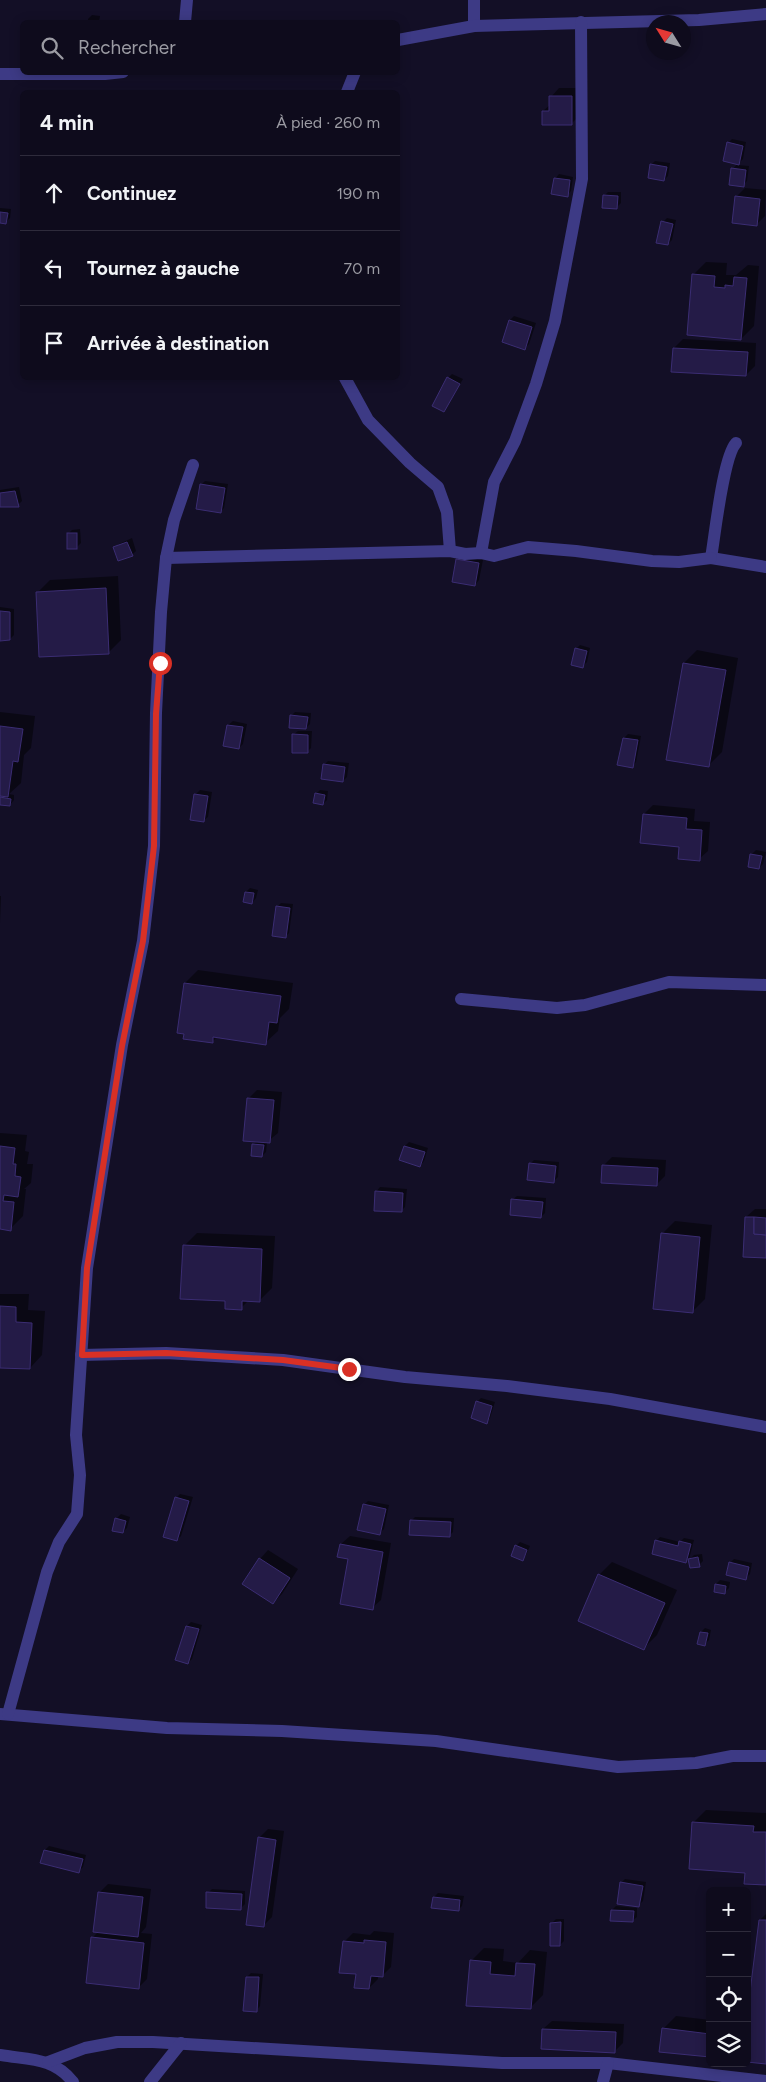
<!DOCTYPE html>
<html lang="fr">
<meta charset="utf-8">
<style>
body{margin:0;font-family:Figtree,sans-serif;background:#171425;color:#f1f3f6}
.controls{position:absolute;right:15px;bottom:15px;display:grid;overflow:hidden;border-radius:8px;box-shadow:0 2px 12px #0003}
.controls button{width:45px;height:45px;display:grid;place-items:center;padding:0;border:0;border-bottom:1px solid #2e2b3b;background:#0e0b1c;color:#f1f3f6;font:25px sans-serif}
.compass{position:absolute;left:646px;top:15px;width:45px;height:45px;border-radius:50%;background:#0e0b1c;box-shadow:0 2px 12px #0003;rotate:307deg}
.stop{position:absolute;width:15px;height:15px;margin:-11px;border:4px solid #d93025;border-radius:50%;background:#fff}
.stop.end{background:#d93025;border-color:#fff;box-shadow:0 1px 5px #0008}
.list{margin:0;padding:0;list-style:none}
h2{display:flex;justify-content:space-between;align-items:center;height:65px;margin:0;padding:0 20px;font-size:21px}
h2 small{font-size:16px;font-weight:400;color:#9b9ba3}
.list li{display:grid;grid-template-columns:32px 1fr auto;gap:15px;align-items:center;box-sizing:border-box;height:75px;padding:0 20px;border-top:1px solid #2e2b3b}
.list b{display:block;font-size:19px;white-space:nowrap}
.list em{font-size:16px;font-style:normal;color:#9b9ba3}
.icon{flex:none;width:28px;height:28px;fill:none;stroke:currentColor;stroke-width:2;stroke-linecap:round;stroke-linejoin:round}
.map{position:relative;flex:none;width:766px;height:2082px;overflow:hidden}
.search{position:absolute;background:#0e0b1c;box-shadow:0 2px 12px #0003;left:20px;top:20px;width:380px;height:55px;display:flex;align-items:center;gap:12px;box-sizing:border-box;padding:0 18px;border-radius:8px;color:#9b9ba3;font-size:19px}
.panel{position:absolute;background:#0e0b1c;box-shadow:0 2px 12px #0003;left:20px;top:90px;width:380px;height:290px;border-radius:8px}
.map>svg:first-child{display:block}
.shadow{fill:#0007}
.building{fill:#241b47;stroke:#3b2d73}
.lines{fill:none;stroke-linecap:round;stroke-linejoin:round}
.street{stroke:#3d3a85;stroke-width:12}
.route{stroke:#d93025;stroke-width:6}
</style>
<div class="map">
<svg width="766" height="2082" viewBox="0 0 766 2082">
<rect width="100%" height="100%" fill="#130f26"/>
<!-- shadow -->
<g class="shadow">
<path d="M92,15L100,16L99,22H88V19Z"/>
<path d="M559,88H580V115L571,124L543,111L551,104V97Z"/>
<path d="M732,139L746,142L743,159L737,165L749,166L747,181L743,185L733,169L738,163L728,143Z"/>
<path d="M655,161L670,163L668,176L664,180L651,165Z"/>
<path d="M559,174L573,177L571,191L567,195L555,179Z"/>
<path d="M745,188L766,190L765,216L756,225L736,197Z"/>
<path d="M608,192H621V203L617,207L604,196Z"/>
<path d="M0,208L11,209L10,218L6,222L0,221Z"/>
<path d="M667,218L676,220L672,240L668,244L663,222Z"/>
<path d="M706,262L727,263L726,275H736L748,265L759,266L754,326L741,339L693,275Z"/>
<path d="M514,316L536,323L529,344L525,348L503,341L510,320Z"/>
<path d="M683,339L756,343L755,366L746,375L674,348Z"/>
<path d="M452,374L463,379L444,411L448,378Z"/>
<path d="M205,481L228,484L224,508L220,512L201,485Z"/>
<path d="M19,487L22,501L18,505L0,506V490Z"/>
<path d="M80,529L81,543L77,547L68,534L72,530Z"/>
<path d="M132,538L136,551L132,555L115,548L119,544Z"/>
<path d="M461,556L483,560L479,580L475,585L457,560Z"/>
<path d="M118,576L121,640L108,653L37,593L50,580Z"/>
<path d="M0,607L14,609V635L10,639H0Z"/>
<path d="M580,645L590,648L587,662L583,666L576,649Z"/>
<path d="M697,650L738,658L722,752L709,765L684,663Z"/>
<path d="M0,712L35,716L31,748L24,755L21,783L9,794L14,795V800L10,805L0,804L2,795H0Z"/>
<path d="M295,712L311,713L310,724L306,728L291,716Z"/>
<path d="M233,721L247,724L243,744L239,748L228,725Z"/>
<path d="M298,731H312L311,748L307,752L293,735Z"/>
<path d="M628,734L641,736L636,762L632,767L624,738Z"/>
<path d="M328,761L349,763L347,777L343,781L324,765Z"/>
<path d="M200,790L212,792L208,817L203,821L196,794Z"/>
<path d="M320,790L328,791L327,800L323,804L316,794Z"/>
<path d="M653,805L695,809L694,821L710,822L708,851L699,859L680,846L644,814Z"/>
<path d="M756,850L766,852L763,864L759,868L749,866L752,854Z"/>
<path d="M250,888L258,890L256,898L252,903L246,892Z"/>
<path d="M0,896H1L0,923Z"/>
<path d="M281,903L293,904L289,933L285,937L277,907Z"/>
<path d="M198,970L293,983L289,1009L280,1018L278,1031L265,1043L217,1037L212,1042L185,983Z"/>
<path d="M257,1090L282,1092L278,1133L267,1142L266,1152L262,1156L253,1145L257,1141L248,1099Z"/>
<path d="M0,1133L27,1135L25,1151L29,1152L27,1164H33L31,1183L24,1189H26L23,1216L10,1229L0,1228Z"/>
<path d="M409,1142L428,1148L424,1161L420,1166L405,1146Z"/>
<path d="M612,1157L666,1160L665,1176L656,1185L603,1166Z"/>
<path d="M534,1160L559,1162L558,1177L554,1181L530,1164Z"/>
<path d="M380,1187L407,1189L405,1207L401,1211L376,1192Z"/>
<path d="M517,1196L546,1198L545,1213L541,1217L512,1200Z"/>
<path d="M755,1209H766V1257L746,1217Z"/>
<path d="M675,1221L712,1225L705,1299L692,1312L662,1234Z"/>
<path d="M197,1233L275,1236L272,1288L259,1301L249,1300L241,1308L227,1300L184,1246Z"/>
<path d="M0,1294H29L28,1310L45,1311L42,1355L30,1368L0,1366Z"/>
<path d="M481,1398L495,1402L490,1418L486,1422L477,1402Z"/>
<path d="M180,1494L193,1497L181,1536L177,1540L176,1498Z"/>
<path d="M368,1501L389,1505L384,1529L380,1533L364,1505Z"/>
<path d="M121,1514L130,1517L127,1528L123,1532L114,1530L117,1518Z"/>
<path d="M415,1517L454,1518L453,1532L449,1536L411,1521Z"/>
<path d="M350,1536L391,1543L381,1600L372,1608L341,1544Z"/>
<path d="M660,1537L680,1542L684,1538L694,1540L689,1559L686,1561L656,1541Z"/>
<path d="M520,1542L530,1546L526,1555L522,1559L516,1546Z"/>
<path d="M268,1550L298,1569L282,1594L273,1603L260,1559Z"/>
<path d="M702,1554L703,1561L699,1565L690,1559L694,1555Z"/>
<path d="M734,1559L752,1563L750,1574L746,1578L730,1563Z"/>
<path d="M612,1562L677,1590L657,1635L644,1648L599,1575Z"/>
<path d="M720,1580L730,1582L729,1588L725,1592L716,1584Z"/>
<path d="M191,1622L202,1625L192,1659L188,1663L187,1626Z"/>
<path d="M705,1628L711,1630L709,1640L705,1644L701,1632Z"/>
<path d="M706,1810L766,1813V1884L746,1872L693,1823Z"/>
<path d="M268,1829L284,1831L272,1917L263,1926L259,1838Z"/>
<path d="M49,1846L86,1855L83,1867L79,1871L45,1850Z"/>
<path d="M625,1879L646,1882L643,1901L639,1905L621,1883Z"/>
<path d="M108,1884L151,1889L146,1927L141,1933L152,1934L147,1979L138,1988L92,1938L99,1931V1893Z"/>
<path d="M212,1889L245,1891V1904L241,1908L208,1893Z"/>
<path d="M438,1893L464,1896L462,1906L458,1910L434,1897Z"/>
<path d="M616,1906L637,1908V1917L632,1921L612,1910Z"/>
<path d="M766,1914V2063L760,1920Z"/>
<path d="M556,1919H564V1941L560,1945L552,1923Z"/>
<path d="M374,1931L394,1933L391,1967L382,1976H378V1979L369,1988L357,1973L344,1942L353,1933L370,1935Z"/>
<path d="M484,1948L504,1949L503,1961L518,1963L530,1950L547,1952L543,1995L530,2008L471,1961Z"/>
<path d="M251,1973L263,1974L260,2006L256,2011L247,1977Z"/>
<path d="M676,2016L710,2020V2056L663,2029Z"/>
<path d="M552,2021L624,2024L623,2043L614,2052L543,2029Z"/>
</g>
<!-- building -->
<g class="building">
<path d="M549,96H572V125H542V111H549Z"/>
<path d="M727,142L743,146L739,165L723,161Z"/>
<path d="M650,164L667,167L664,181L648,178Z"/>
<path d="M731,168L746,170L744,187L729,185Z"/>
<path d="M554,178L570,180L568,197L551,194Z"/>
<path d="M603,195L618,196L617,209L602,208Z"/>
<path d="M735,196L760,199L757,226L732,223Z"/>
<path d="M0,212L8,213L6,224L0,223Z"/>
<path d="M661,221L673,224L668,245L656,243Z"/>
<path d="M692,274L715,276L714,287L725,288V285L733,286L734,277L747,278L741,340L687,335Z"/>
<path d="M509,320L532,327L525,350L502,342Z"/>
<path d="M673,348L748,352L746,376L671,372Z"/>
<path d="M447,377L460,384L444,412L432,406Z"/>
<path d="M200,484L225,488L221,513L196,509Z"/>
<path d="M15,491L19,507H0V493Z"/>
<rect x="67" y="533" width="10" height="16"/>
<path d="M127,542L133,556L118,561L113,547Z"/>
<path d="M456,559L479,563L475,586L452,582Z"/>
<path d="M106,588L109,654L39,657L36,592Z"/>
<path d="M0,611L10,612V640L0,641Z"/>
<path d="M575,648L587,651L583,668L571,665Z"/>
<path d="M683,663L726,670L709,767L666,760Z"/>
<path d="M290,715L308,717L306,729L289,728Z"/>
<path d="M227,725L243,727L239,749L223,746Z"/>
<path d="M0,726L23,729L18,762L13,761L8,797L0,796Z"/>
<path d="M292,734L308,735V753H292Z"/>
<path d="M623,738L638,740L633,768L617,765Z"/>
<path d="M323,764L345,767L343,782L321,779Z"/>
<path d="M315,793L325,795L323,805L313,803Z"/>
<path d="M194,794L208,796L204,822L190,820Z"/>
<path d="M0,797L11,799L10,806L0,805Z"/>
<path d="M643,814L687,818L686,829L702,830L700,861L678,859L679,847L640,843Z"/>
<path d="M750,854L762,856L759,869L748,867Z"/>
<path d="M245,892L254,893L252,904L243,902Z"/>
<path d="M276,906L290,908L286,938L272,936Z"/>
<path d="M184,983L281,996L277,1023L269,1022L266,1045L213,1037V1043L183,1039L184,1034L177,1033Z"/>
<path d="M247,1098L274,1100L270,1143L243,1141Z"/>
<path d="M252,1144L264,1145L262,1157L251,1156Z"/>
<path d="M0,1146L15,1148L13,1164H16L15,1176L21,1177L18,1197L4,1195L3,1201L14,1202L11,1231L0,1229Z"/>
<path d="M404,1146L425,1152L420,1167L399,1160Z"/>
<path d="M529,1163L556,1166L554,1183L527,1180Z"/>
<path d="M602,1165L658,1168L657,1186L601,1183Z"/>
<path d="M375,1191L403,1193L402,1212L374,1211Z"/>
<path d="M511,1199L543,1202L541,1218L510,1215Z"/>
<path d="M745,1217H754V1234L766,1235V1258L743,1257Z"/>
<path d="M754,1217L766,1218V1235L754,1234Z"/>
<path d="M661,1233L700,1237L693,1313L653,1309Z"/>
<path d="M183,1245L262,1249L260,1302L242,1301V1310L225,1309V1301L180,1299Z"/>
<path d="M0,1306L16,1307V1322L32,1323L30,1369L0,1368Z"/>
<path d="M476,1401L492,1406L487,1424L471,1418Z"/>
<path d="M175,1497L189,1501L177,1541L163,1537Z"/>
<path d="M363,1504L386,1509L380,1535L357,1530Z"/>
<path d="M115,1518L126,1521L123,1533L112,1531Z"/>
<path d="M410,1520L451,1522L450,1537L409,1535Z"/>
<path d="M655,1540L678,1546L679,1541L691,1544L686,1563L652,1554Z"/>
<path d="M340,1544L383,1552L373,1610L340,1604L348,1559L337,1557Z"/>
<path d="M515,1545L527,1550L523,1561L511,1556Z"/>
<path d="M698,1557L700,1567L690,1568L688,1559Z"/>
<path d="M259,1558L290,1578L273,1604L242,1584Z"/>
<path d="M729,1562L749,1567L746,1580L726,1575Z"/>
<path d="M598,1574L665,1603L644,1650L578,1621Z"/>
<path d="M715,1584L726,1586L725,1594L714,1592Z"/>
<path d="M186,1626L199,1629L188,1664L175,1660Z"/>
<path d="M700,1632L708,1633L705,1646L697,1644Z"/>
<path d="M692,1822L754,1826L753,1832H766V1885L744,1884L745,1873L689,1869Z"/>
<path d="M258,1837L276,1840L264,1927L246,1925Z"/>
<path d="M44,1850L83,1859L79,1873L40,1863Z"/>
<path d="M620,1882L643,1886L639,1907L617,1904Z"/>
<path d="M98,1892L143,1897L138,1937L93,1932Z"/>
<path d="M206,1892L242,1894L241,1910L206,1908Z"/>
<path d="M433,1897L460,1900L459,1911L431,1908Z"/>
<path d="M611,1910L634,1911L633,1922L610,1921Z"/>
<path d="M759,1920H766V2064L747,2062V2016Z"/>
<path d="M561,1922L560,1946H550V1923Z"/>
<path d="M91,1937L144,1943L139,1989L86,1983Z"/>
<path d="M364,1940L386,1942L383,1977L371,1976L369,1989L354,1988L356,1974L339,1973L343,1941L364,1943Z"/>
<path d="M470,1960L491,1962L490,1974L515,1976L516,1963L535,1964L531,2009L466,2006Z"/>
<path d="M246,1977H259L257,2012L243,2011Z"/>
<path d="M662,2028L710,2034V2057L659,2052Z"/>
<path d="M542,2029L616,2032L615,2053L541,2049Z"/>
</g>
<g class="lines">
<!-- street -->
<g class="street">
<path d="M185,22L187,0"/>
<path d="M474,26V0"/>
<path d="M398,40L474,26L699,20L766,14"/>
<path d="M0,74H105L123,72"/>
<path d="M347,92L355,72"/>
<path d="M345,378L368,420L410,463L438,487L447,512L450,551"/>
<path d="M736,443C723,457 715,535 711,558L766,567"/>
<path d="M481,553L494,482L515,441L536,384L555,321L572,232L582,179L581,22"/>
<path d="M166,558L450,551L465,554L481,553L494,556L528,547L576,551L652,561L679,562L711,558"/>
<path d="M461,999L557,1008L585,1005L669,982L766,985"/>
<path d="M81,1355L166,1353L283,1360L405,1377L507,1386L610,1399L766,1427"/>
<path d="M0,1714L167,1728L282,1731L436,1741L618,1767L696,1763L732,1756H766"/>
<path d="M8,1714L47,1572L59,1542L77,1514L80,1475L76,1435L87,1268L122,1045L143,941L154,846L156,713L161,612L166,558L174,520L193,465"/>
<path d="M0,2055C29,2060 53,2057 73,2082"/>
<path d="M48,2062L85,2048L117,2042H153L502,2063H608L766,2081"/>
<path d="M150,2082L181,2043"/>
<path d="M603,2082L608,2063"/>
</g>
</g>
<g class="lines">
<!-- route -->
<path class="route" d="M160,663L156,714L154,846L143,941L122,1046L87,1268L82,1355L166,1353L283,1360L349,1369"/>
</g>
</svg>
<div class="controls">
<button>+</button>
<button>−</button>
<button><svg class="icon" aria-label="locate" viewBox="0 0 24 24"><circle cx="12" cy="12" r="6"/><path d="M12 2v4M12 18v4M2 12h4M18 12h4"/></svg></button>
<button><svg class="icon" aria-label="layers" viewBox="0 0 24 24"><path d="M12 4l9 5-9 5-9-5zM3 14l9 5 9-5"/></svg></button>
</div>
<svg class="compass" viewBox="-18 -18 36 36"><path d="M0-13l5 13h-10z" fill="#e53935"/><path d="M0 13l5-13h-10z" fill="#9b9ba3"/></svg>
<div class="stop" style="left:160px;top:663px"></div>
<div class="stop end" style="left:349px;top:1369px"></div>
<div class="search"><svg class="icon" aria-label="search" viewBox="0 0 24 24"><circle cx="10" cy="10" r="6"/><path d="M15 15l6 6"/></svg>Rechercher</div>
<section class="panel">
<h2>4 min<small>À pied · 260 m</small></h2>
<ul class="list">
<li><svg class="icon" aria-label="ahead" viewBox="0 0 24 24"><path d="M12 20V5M6 11l6-6 6 6"/></svg><div><b>Continuez</b></div><em>190 m</em></li>
<li><svg class="icon" aria-label="left" viewBox="0 0 24 24"><path d="M17 20v-9H6M10 6l-5 5 5 5"/></svg><div><b>Tournez à gauche</b></div><em>70 m</em></li>
<li><svg class="icon" aria-label="arrive" viewBox="0 0 24 24"><path d="M6 21V4h12l-3 4 3 4H6"/></svg><div><b>Arrivée à destination</b></div></li>
</ul>
</section>
</div>
